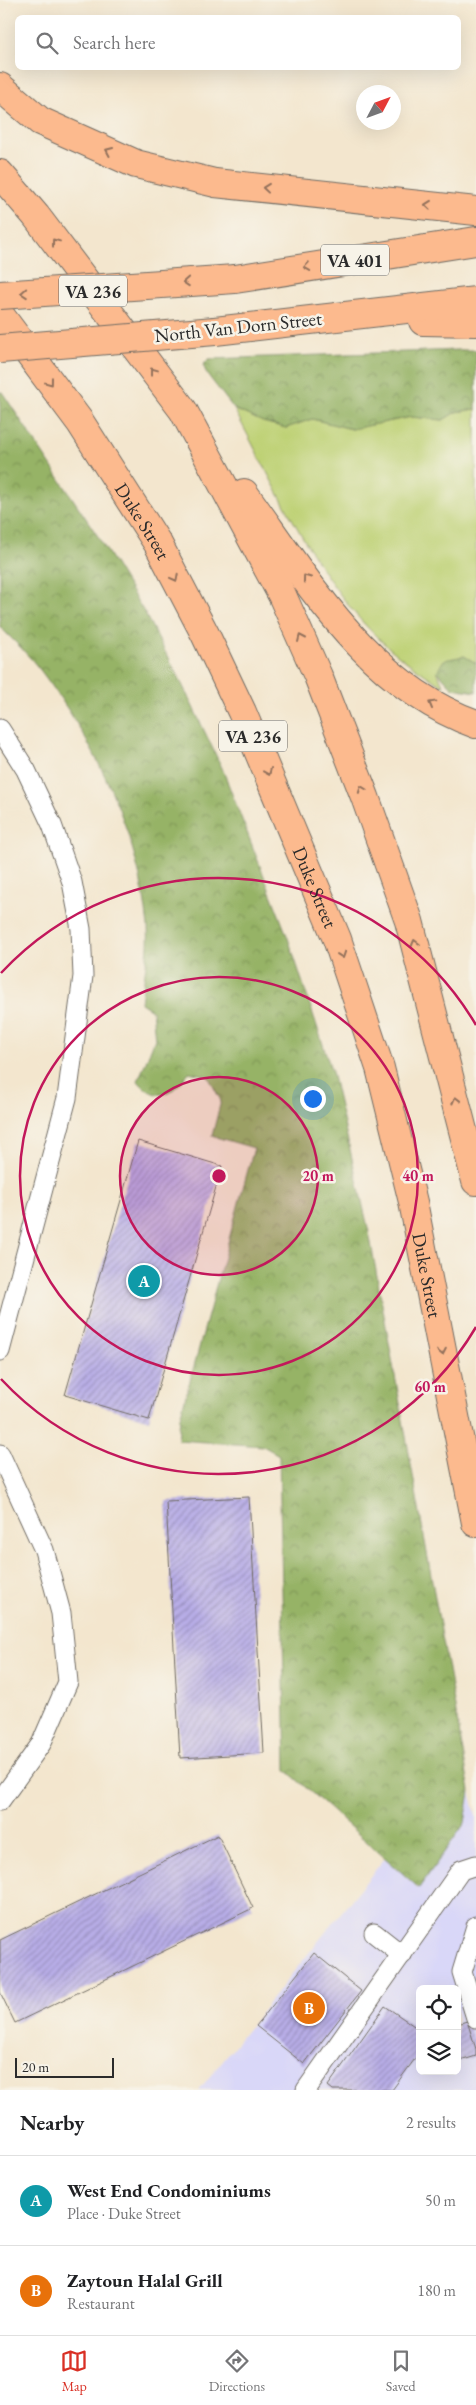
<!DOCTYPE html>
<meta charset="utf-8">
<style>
body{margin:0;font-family:"EB Garamond",serif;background:#f2f2f2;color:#202124}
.controls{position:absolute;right:15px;bottom:15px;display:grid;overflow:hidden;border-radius:8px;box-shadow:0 5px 20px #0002}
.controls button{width:45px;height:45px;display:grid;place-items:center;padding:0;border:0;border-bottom:1px solid #e0e0e0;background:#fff;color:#202124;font:25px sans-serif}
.compass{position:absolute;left:356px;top:85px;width:45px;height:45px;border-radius:50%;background:#fff;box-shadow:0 5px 20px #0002;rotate:49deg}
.scale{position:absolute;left:15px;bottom:12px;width:99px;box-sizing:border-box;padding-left:5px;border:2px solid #2b2b2b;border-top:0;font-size:14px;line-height:18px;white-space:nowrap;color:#2b2b2b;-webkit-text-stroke:4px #f7f3e8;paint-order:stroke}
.you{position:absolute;left:312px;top:1098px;width:18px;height:18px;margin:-12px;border:4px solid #fff;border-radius:50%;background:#1a73e8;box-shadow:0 0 0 8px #1a73e833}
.badge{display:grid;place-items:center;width:32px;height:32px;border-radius:50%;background:#d93025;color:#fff;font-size:16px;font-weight:700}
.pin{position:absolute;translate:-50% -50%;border:2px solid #fff;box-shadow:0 1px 5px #0006}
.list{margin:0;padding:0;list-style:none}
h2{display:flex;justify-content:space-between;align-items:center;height:65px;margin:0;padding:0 20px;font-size:21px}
h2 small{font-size:16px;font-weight:400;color:#757577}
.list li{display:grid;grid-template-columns:32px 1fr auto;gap:15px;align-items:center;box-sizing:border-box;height:90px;padding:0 20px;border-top:1px solid #e0e0e0}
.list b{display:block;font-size:19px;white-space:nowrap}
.list p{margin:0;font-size:16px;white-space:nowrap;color:#757577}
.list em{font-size:16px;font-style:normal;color:#757577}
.icon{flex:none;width:28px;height:28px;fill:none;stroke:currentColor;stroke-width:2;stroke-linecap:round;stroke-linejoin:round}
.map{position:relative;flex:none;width:476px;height:2090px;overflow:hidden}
.search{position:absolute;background:#fff;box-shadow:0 5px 20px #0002;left:15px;right:15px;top:15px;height:55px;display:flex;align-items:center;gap:12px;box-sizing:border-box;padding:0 18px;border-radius:8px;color:#757577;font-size:19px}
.sheet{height:245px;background:#fff}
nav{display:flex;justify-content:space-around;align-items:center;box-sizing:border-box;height:70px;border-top:1px solid #e0e0e0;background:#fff;font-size:14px;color:#757577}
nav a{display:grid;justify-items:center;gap:2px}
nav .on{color:#d93025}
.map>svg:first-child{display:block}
.built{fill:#d9d7f8;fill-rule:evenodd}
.green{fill:#bed174;stroke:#747e50}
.forest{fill:url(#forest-crowns);stroke:#606f48}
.building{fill:url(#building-hatch)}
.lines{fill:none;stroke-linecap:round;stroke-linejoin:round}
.lane-casing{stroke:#716c64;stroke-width:21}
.primary-casing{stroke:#716c64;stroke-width:30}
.lane{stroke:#fff;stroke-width:19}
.primary{stroke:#fcba8e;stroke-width:28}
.primary-bridge-casing{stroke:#716c64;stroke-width:30;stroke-linecap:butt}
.primary-bridge{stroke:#fcba8e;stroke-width:28}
.oneway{stroke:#94725c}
.ring{fill:none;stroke:#c2185b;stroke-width:2.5}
.labels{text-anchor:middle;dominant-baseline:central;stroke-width:5;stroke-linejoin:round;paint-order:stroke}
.shield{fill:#f7f3e8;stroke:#686764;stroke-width:1}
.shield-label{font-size:18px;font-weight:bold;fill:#2b2b2b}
.street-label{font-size:19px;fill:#2b2b2b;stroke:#f7f3e8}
.centre{fill:#c2185b;stroke:#f7f3e8;stroke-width:2.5}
.ring-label{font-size:15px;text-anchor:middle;font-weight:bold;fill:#c2185b;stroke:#f7f3e8;stroke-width:5;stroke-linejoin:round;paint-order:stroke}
</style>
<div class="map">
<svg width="476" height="2090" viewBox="0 0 476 2090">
<defs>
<pattern id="forest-crowns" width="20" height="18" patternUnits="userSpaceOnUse" patternTransform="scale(1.25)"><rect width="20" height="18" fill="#96b366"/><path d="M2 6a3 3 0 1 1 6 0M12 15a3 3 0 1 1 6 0" fill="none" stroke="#7b9254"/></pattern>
<pattern id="building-hatch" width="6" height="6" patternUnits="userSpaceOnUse" patternTransform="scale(1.25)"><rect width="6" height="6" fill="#b8ade7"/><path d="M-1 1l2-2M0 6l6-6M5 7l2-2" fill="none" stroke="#968dbb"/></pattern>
</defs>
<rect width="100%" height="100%" fill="#f7f3e8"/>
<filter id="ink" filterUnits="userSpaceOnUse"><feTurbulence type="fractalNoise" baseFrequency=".02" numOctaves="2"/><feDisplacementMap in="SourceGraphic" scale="10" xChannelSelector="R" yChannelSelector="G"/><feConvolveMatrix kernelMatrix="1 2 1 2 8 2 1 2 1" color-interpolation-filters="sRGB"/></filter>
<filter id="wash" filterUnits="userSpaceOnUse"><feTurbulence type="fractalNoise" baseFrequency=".0096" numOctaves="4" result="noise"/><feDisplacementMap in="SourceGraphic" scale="20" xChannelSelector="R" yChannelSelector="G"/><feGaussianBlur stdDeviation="1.12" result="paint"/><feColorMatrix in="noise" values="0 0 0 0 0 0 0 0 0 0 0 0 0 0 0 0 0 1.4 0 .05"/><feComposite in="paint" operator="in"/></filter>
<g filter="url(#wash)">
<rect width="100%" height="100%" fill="#f3e6ce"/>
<!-- built -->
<path class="built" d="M470,1791L476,1816V2090H199L385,1858L418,1888L465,1823ZM420,1989H457V2071H420Z"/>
<!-- green -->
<path class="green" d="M234,409L263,422L286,428L312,419L352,429L411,417L443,420L456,412L476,409V663L464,656L437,671L444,687C417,670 391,652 369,629C314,572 271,478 234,409Z"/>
<!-- forest -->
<g class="forest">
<path d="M458,350H476V409L456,412L443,420L411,417L352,429L312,419L286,428L263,422L234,409L207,374L203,365L209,359Z"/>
<path d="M0,392H2L97,535L144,612L181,682L222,768L288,938L332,1072L369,1232L470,1791L465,1823L419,1888L286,1770L279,1455L263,1446L178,1440L180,1417L254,1148L212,1136L221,1101L208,1076L189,1072C174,1093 158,1105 138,1081L155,1039L152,1010L141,1003C143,980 150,950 148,927C139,835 97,745 41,671C29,655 14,641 0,627Z"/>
<path d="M464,656L476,663V692L453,688L437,671L444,660Z"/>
</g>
<g id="blocks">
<!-- building -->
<g class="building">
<path d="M138,1141L222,1166L149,1420L65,1395Z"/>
<path d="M249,1497L264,1753L180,1758L166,1501Z"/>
<path d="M218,1835L253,1908L15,2023L0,1992V1940Z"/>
<path d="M314,1953L361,1991L304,2064L256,2026Z"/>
<path d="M385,2006L420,2030V2052L392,2090H333L328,2086Z"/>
<path d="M467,2021L476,2049V2056L457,2062V2024Z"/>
</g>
</g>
</g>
<g filter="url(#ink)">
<use href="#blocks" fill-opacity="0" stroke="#716c64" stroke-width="1"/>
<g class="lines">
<defs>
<g id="lane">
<path d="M0,729L26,770L52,825L72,882L81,929L83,976L67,1098L0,1351"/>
<path d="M0,1454L44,1550L61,1613L68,1682L41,1744L0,1801"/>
<path d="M476,1926L462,1972L476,2018"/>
<path d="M374,1933L402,1955"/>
<path d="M306,2090L461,1870L476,1865"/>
</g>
<g id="primary">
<path d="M0,87L40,121L136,164L215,183L476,211"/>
<path d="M0,174L36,216L183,410L282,595L318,676L365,797L409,921L476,1181"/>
<path d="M235,279L476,241"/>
<path id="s1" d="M0,315L80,422L158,544L205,634L242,712L337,939L380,1068L413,1202L476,1523"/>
<path d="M423,321L476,322"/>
<path d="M215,331L476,301"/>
<path d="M244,493C308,581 368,686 476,724"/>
</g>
</defs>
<!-- lane casing -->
<use href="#lane" class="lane-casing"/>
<!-- primary casing -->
<use href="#primary" class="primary-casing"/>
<!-- lane -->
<use href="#lane" class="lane"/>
<!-- primary -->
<use href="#primary" class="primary"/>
<defs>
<g id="primary-bridge">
<path d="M0,295L235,279"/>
<path d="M0,349L215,331"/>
</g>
</defs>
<!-- primary-bridge casing -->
<use href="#primary-bridge" class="primary-bridge-casing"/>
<!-- primary-bridge -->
<use href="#primary-bridge" class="primary-bridge"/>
</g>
<!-- one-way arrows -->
<defs><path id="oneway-chevron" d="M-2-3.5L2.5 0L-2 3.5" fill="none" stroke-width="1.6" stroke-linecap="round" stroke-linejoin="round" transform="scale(1.25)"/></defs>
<g class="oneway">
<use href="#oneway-chevron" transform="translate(109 151) rotate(-156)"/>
<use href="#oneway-chevron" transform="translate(266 188) rotate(-174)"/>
<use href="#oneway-chevron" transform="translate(428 205) rotate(-174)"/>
<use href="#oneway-chevron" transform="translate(55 242) rotate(-127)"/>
<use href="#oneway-chevron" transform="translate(307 267) rotate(171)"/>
<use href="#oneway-chevron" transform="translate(186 282) rotate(176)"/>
<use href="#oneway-chevron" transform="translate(24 293) rotate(176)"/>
<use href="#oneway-chevron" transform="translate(153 371) rotate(-127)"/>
<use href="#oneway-chevron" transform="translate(50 382) rotate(53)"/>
<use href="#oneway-chevron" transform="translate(175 578) rotate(62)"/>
<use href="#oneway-chevron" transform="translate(306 578) rotate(-126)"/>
<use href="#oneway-chevron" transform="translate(301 638) rotate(-114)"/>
<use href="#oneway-chevron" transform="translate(432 704) rotate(-151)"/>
<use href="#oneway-chevron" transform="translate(268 772) rotate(67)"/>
<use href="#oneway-chevron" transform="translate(362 789) rotate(-111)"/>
<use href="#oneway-chevron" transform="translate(415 943) rotate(-105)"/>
<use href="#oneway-chevron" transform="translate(342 955) rotate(71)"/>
<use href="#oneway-chevron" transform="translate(456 1100) rotate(-104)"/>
<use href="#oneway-chevron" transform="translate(442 1352) rotate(79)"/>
</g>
</g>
<!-- distance rings -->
<circle cx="219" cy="1176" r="99" fill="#c2185b" fill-opacity=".12"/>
<g class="ring">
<circle cx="219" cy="1176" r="99"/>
<circle cx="219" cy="1176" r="199"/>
<path d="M476 1327A298 298 0 0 1 1 1379M1 973A298 298 0 0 1 476 1025"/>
</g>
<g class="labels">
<!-- shield labels -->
<g class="shield">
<rect x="321" y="244.5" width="68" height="31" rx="4"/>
<rect x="59" y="275.5" width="68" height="31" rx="4"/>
<rect x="219" y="720.5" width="68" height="31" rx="4"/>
</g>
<g class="shield-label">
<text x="355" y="260">VA 401</text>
<text x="93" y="291">VA 236</text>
<text x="253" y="736">VA 236</text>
</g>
<!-- street labels -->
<g class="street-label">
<text transform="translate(238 327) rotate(-6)">North Van Dorn Street</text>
<text stroke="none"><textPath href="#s1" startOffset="251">Duke Street</textPath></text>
<text stroke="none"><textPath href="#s1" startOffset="656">Duke Street</textPath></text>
<text stroke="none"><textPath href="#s1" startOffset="1061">Duke Street</textPath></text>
</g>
</g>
<circle cx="219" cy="1176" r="8" class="centre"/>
<g class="ring-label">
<text x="318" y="1181">20 m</text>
<text x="418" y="1181">40 m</text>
<text x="430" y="1392">60 m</text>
</g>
</svg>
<div class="controls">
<button><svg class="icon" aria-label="locate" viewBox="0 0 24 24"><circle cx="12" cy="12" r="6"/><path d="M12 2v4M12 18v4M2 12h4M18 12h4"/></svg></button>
<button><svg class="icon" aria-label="layers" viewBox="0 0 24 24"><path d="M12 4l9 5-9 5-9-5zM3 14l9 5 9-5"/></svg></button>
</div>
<svg class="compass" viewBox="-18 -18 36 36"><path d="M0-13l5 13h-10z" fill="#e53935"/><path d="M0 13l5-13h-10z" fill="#757577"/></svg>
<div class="scale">20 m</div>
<div class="you"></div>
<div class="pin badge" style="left:144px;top:1281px;background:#0f9aa8">A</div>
<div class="pin badge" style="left:309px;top:2008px;background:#e8710a">B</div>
<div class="search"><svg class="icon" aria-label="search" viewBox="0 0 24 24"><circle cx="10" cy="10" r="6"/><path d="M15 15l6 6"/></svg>Search here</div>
</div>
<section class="sheet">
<h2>Nearby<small>2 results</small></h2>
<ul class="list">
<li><span class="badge" style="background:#0f9aa8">A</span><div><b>West End Condominiums</b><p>Place · Duke Street</p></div><em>50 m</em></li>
<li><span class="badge" style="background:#e8710a">B</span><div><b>Zaytoun Halal Grill</b><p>Restaurant</p></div><em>180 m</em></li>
</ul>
</section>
<nav>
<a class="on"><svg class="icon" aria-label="map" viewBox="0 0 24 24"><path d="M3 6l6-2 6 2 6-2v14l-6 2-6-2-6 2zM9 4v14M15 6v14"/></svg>Map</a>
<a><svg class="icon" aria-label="directions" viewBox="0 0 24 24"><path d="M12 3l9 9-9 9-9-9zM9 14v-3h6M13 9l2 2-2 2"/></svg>Directions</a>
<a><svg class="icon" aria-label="saved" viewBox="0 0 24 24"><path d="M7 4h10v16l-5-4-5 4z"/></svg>Saved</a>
</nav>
